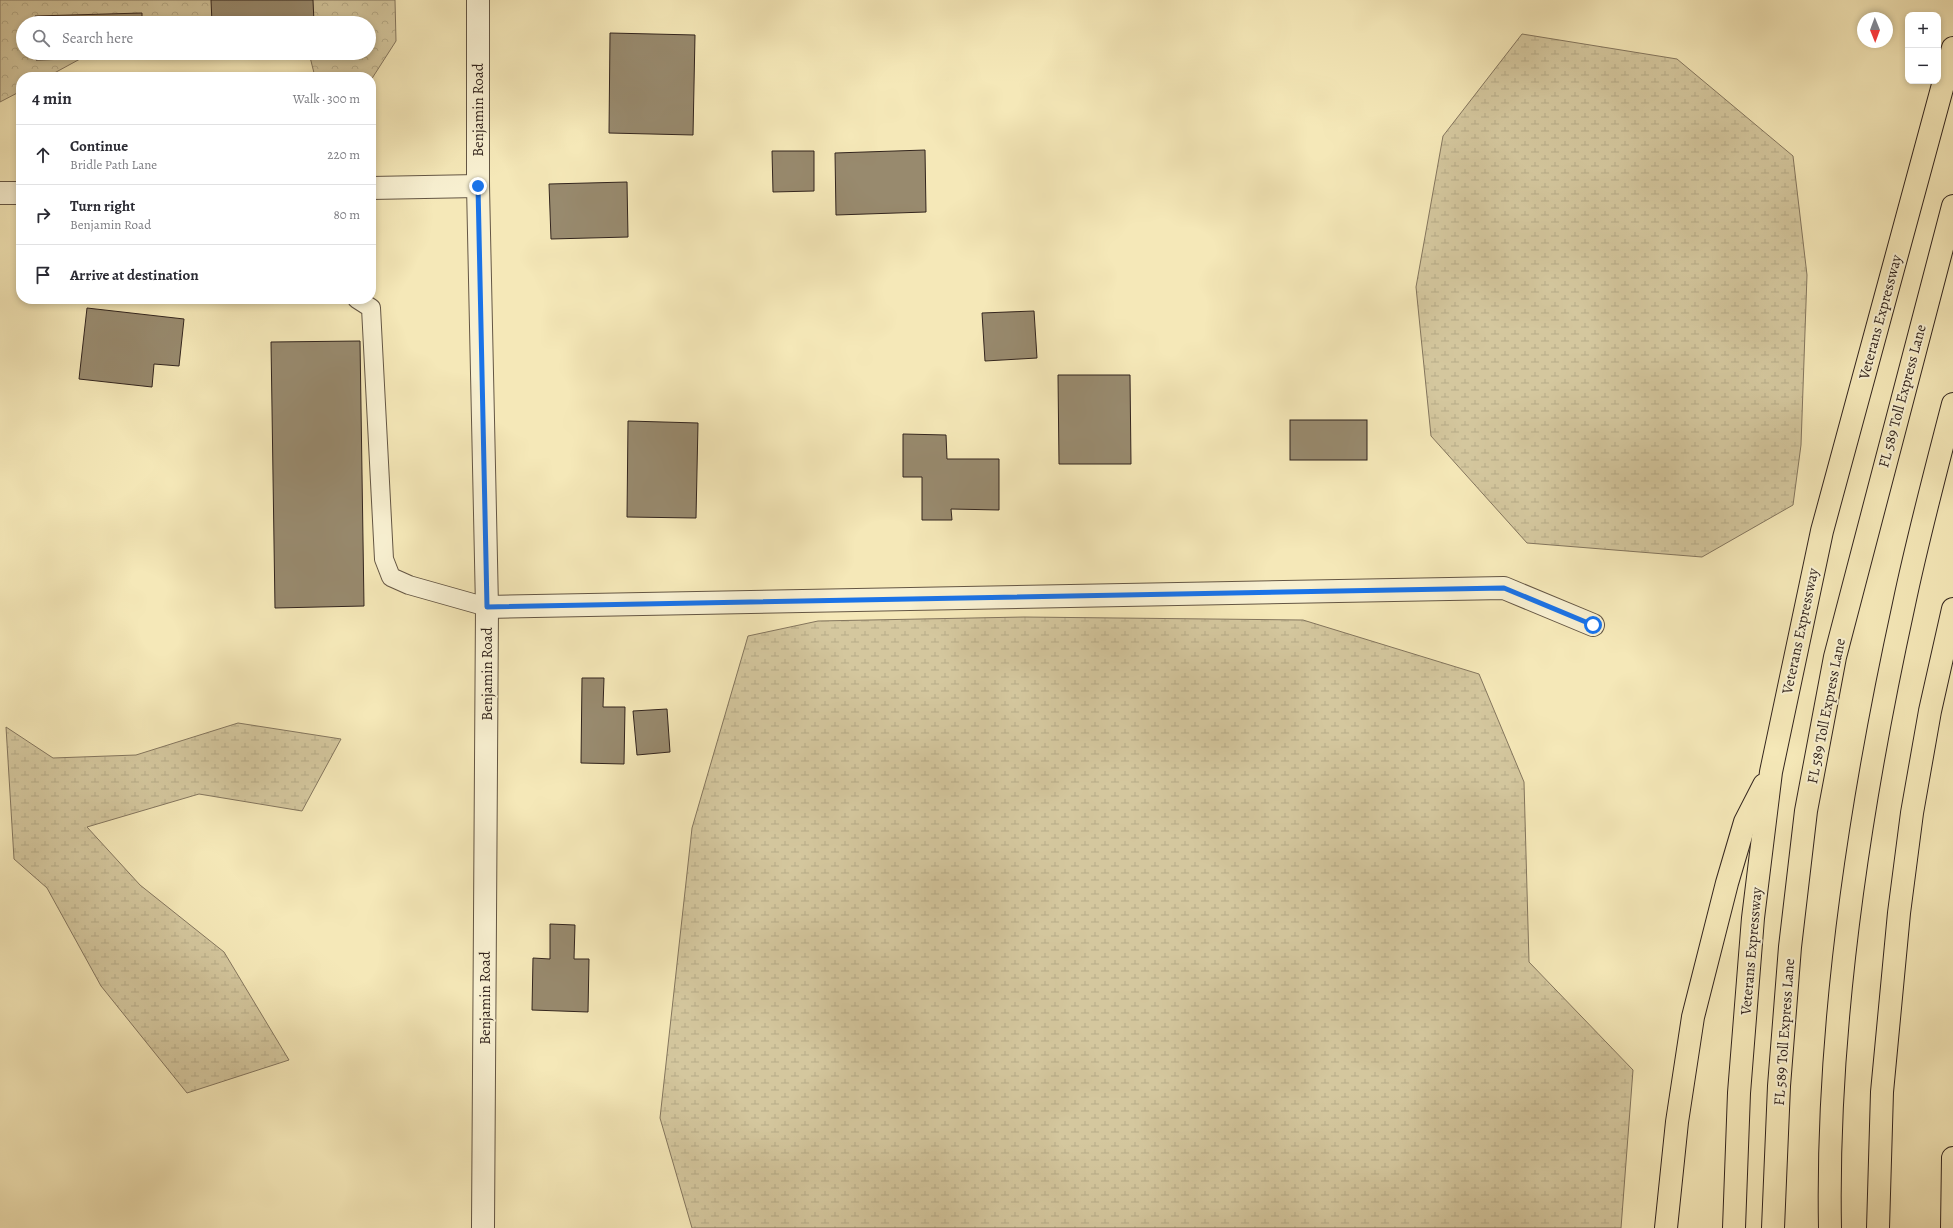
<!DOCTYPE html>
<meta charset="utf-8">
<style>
body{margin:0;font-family:Alegreya,serif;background:#f2f2f3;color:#2b2b33}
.controls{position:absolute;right:12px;top:12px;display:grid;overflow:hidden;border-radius:8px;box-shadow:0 2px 6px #0003}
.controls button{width:36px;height:36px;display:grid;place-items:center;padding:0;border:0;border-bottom:1px solid #e1e1e2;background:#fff;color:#2b2b33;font:20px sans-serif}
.compass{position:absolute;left:1857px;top:12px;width:36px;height:36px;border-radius:50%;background:#fff;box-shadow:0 2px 6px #0003;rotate:179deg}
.stop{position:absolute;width:12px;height:12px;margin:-9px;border:3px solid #1a73e8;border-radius:50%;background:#fff}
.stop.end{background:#1a73e8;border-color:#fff;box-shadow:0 1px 4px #0008}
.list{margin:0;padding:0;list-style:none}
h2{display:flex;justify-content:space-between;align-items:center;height:52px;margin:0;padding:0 16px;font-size:17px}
h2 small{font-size:13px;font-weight:400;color:#7c7c81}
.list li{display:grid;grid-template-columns:26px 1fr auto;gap:12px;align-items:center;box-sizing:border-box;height:60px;padding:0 16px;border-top:1px solid #e1e1e2}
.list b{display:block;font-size:15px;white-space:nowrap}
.list p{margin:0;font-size:13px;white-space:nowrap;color:#7c7c81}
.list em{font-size:13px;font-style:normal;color:#7c7c81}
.icon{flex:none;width:22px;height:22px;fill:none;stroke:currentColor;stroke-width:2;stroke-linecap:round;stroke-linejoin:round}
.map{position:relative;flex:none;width:1953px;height:1228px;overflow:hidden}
.search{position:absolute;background:#fff;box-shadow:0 2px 6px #0003;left:16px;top:16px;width:360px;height:44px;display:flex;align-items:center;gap:10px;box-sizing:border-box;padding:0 14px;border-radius:22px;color:#7c7c81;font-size:15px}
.panel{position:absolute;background:#fff;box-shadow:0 2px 6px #0003;left:16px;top:72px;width:360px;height:232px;border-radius:16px}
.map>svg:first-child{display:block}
.forest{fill:url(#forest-crowns);stroke:#84765e}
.wetland{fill:url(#wetland-marsh);stroke:#84765e}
.building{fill:#988a6e;stroke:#33251e}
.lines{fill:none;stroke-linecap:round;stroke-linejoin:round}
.service-casing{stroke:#645644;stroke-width:20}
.minor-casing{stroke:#645644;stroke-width:24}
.tertiary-casing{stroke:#645644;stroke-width:24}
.motorway-casing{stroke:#33251e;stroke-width:24}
.service{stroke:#f8f0d1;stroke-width:18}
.minor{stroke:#f8f0d1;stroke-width:22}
.tertiary{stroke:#f8f0d1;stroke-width:22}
.motorway{stroke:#f5e8b8;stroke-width:22}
.route{stroke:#1a73e8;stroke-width:5}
.labels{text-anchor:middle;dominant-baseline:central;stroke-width:4;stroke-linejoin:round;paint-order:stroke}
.street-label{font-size:15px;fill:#33251e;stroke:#f8f0d1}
</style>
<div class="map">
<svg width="1953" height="1228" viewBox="0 0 1953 1228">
<defs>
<pattern id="forest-crowns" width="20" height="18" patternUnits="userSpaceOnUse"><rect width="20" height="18" fill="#d4c79e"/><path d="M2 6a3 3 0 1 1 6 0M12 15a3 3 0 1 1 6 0" fill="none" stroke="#b6ab88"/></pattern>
<pattern id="wetland-marsh" width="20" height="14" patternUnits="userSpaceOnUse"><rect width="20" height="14" fill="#d4c79e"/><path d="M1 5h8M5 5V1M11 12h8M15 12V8" fill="none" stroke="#b6ab88"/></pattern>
</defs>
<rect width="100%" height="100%" fill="#f5e8b8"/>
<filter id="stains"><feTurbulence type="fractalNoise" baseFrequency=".005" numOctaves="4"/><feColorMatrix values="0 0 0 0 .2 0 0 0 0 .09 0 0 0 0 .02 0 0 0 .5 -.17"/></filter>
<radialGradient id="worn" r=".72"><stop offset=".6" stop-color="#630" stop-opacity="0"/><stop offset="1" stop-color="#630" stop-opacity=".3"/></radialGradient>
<!-- forest -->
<path class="forest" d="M0,0H395L396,41L371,80V77H315L309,53H369V23H23V53H91L47,77H21V91L0,102Z"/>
<!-- wetland -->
<g class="wetland">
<path d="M1522,34L1677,59L1793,156L1807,275L1801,445L1793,505L1702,557L1527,543L1431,436L1416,287L1443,136Z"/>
<path d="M1024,617L1303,620L1479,674L1524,782L1529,962L1633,1070L1621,1228H692L660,1118L692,828L748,636L818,621Z"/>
<path d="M238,723L341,739L302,811L199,794L87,827L140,885L224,952L289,1060L187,1093L101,986L47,888L14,859L6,727L53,758L136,755Z"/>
</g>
<!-- building -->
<g class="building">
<path d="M211,0H313L314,23H212Z"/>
<path d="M142,13V23H35V16Z"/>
<path d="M610,33L695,35L693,135L609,133Z"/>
<path d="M36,53H143V57L36,60Z"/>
<path d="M925,150L926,212L836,215L835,153Z"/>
<path d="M772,151H814V191L773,192Z"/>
<path d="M627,182L628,237L551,239L549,184Z"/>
<path d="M87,308L184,319L179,366L154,364L152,387L79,379Z"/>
<path d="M1034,311L1037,358L985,361L982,313Z"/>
<path d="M360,341L364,606L275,608L271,342Z"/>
<path d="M1058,375H1130L1131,464H1059Z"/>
<rect x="1290" y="420" width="77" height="40"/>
<path d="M628,421L698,423L696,518L627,517Z"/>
<path d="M903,434L946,435L947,459H999V510L951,509L952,520H922V477H903Z"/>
<path d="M582,678H604L603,707H625L624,764L581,763Z"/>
<path d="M667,709L670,752L637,755L633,711Z"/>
<path d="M550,924L575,925L574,959H589L588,1012L532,1010L533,958L550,959Z"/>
</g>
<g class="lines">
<defs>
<path id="service" d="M357,299L371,308L384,559L391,577L409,585L487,607"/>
<g id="minor">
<path d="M371,188L478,186"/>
<path d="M0,193H21"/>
<path d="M487,607L1504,588L1593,625"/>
</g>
<path id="tertiary" d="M478,0V186L487,607L483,1228"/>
<g id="motorway">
<path d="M1666,1228L1677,1122L1693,1017L1727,883L1745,822L1764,785"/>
<path d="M1734,1228L1739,1093L1753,918L1771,772L1822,531L1953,48"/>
<path d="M1773,1228L1779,1086L1790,947L1806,811L1835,657L1953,206"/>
<path d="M1830,1228C1826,1022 1860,805 1904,604C1918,537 1936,470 1953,404"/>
<path d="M1878,1228L1882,1092L1899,913L1912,813L1930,711L1953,609"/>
<path d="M1952,1228L1953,1158"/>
</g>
</defs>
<!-- service casing -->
<use href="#service" class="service-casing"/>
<!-- minor casing -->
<use href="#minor" class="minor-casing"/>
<!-- tertiary casing -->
<use href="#tertiary" class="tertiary-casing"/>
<!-- motorway casing -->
<use href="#motorway" class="motorway-casing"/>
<!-- service -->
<use href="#service" class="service"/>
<!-- minor -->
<use href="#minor" class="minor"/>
<!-- tertiary -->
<use href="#tertiary" class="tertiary"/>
<!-- motorway -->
<use href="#motorway" class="motorway"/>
</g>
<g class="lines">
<!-- route -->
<path class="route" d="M478,186L487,607L1504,588L1593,625"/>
</g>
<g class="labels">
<!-- street labels -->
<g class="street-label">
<text transform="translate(478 110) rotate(-90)">Benjamin Road</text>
<text transform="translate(1880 317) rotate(-75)">Veterans Expressway</text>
<text transform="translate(1902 396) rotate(-75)">FL 589 Toll Express Lane</text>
<text transform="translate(1800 631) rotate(-78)">Veterans Expressway</text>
<text transform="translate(487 674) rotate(-90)">Benjamin Road</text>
<text transform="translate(1826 711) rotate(-79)">FL 589 Toll Express Lane</text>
<text transform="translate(1751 951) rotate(-85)">Veterans Expressway</text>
<text transform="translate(485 998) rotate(-90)">Benjamin Road</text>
<text transform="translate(1784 1032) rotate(-86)">FL 589 Toll Express Lane</text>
</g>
</g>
<rect width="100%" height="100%" filter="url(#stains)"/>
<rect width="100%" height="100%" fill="url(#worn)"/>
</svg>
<div class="controls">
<button>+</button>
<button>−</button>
</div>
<svg class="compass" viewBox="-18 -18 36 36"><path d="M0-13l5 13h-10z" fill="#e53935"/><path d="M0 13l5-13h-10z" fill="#7c7c81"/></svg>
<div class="stop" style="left:1593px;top:625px"></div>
<div class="stop end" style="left:478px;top:186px"></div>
<div class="search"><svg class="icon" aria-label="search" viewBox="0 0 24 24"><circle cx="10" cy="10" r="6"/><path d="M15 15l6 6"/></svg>Search here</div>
<section class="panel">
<h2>4 min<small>Walk · 300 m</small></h2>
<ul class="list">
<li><svg class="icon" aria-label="ahead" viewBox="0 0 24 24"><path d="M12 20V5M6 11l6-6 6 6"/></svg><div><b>Continue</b><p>Bridle Path Lane</p></div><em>220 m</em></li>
<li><svg class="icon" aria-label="right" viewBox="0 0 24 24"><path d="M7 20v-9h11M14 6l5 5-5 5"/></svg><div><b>Turn right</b><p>Benjamin Road</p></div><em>80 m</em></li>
<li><svg class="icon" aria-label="arrive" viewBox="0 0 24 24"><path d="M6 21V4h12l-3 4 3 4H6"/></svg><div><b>Arrive at destination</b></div></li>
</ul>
</section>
</div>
